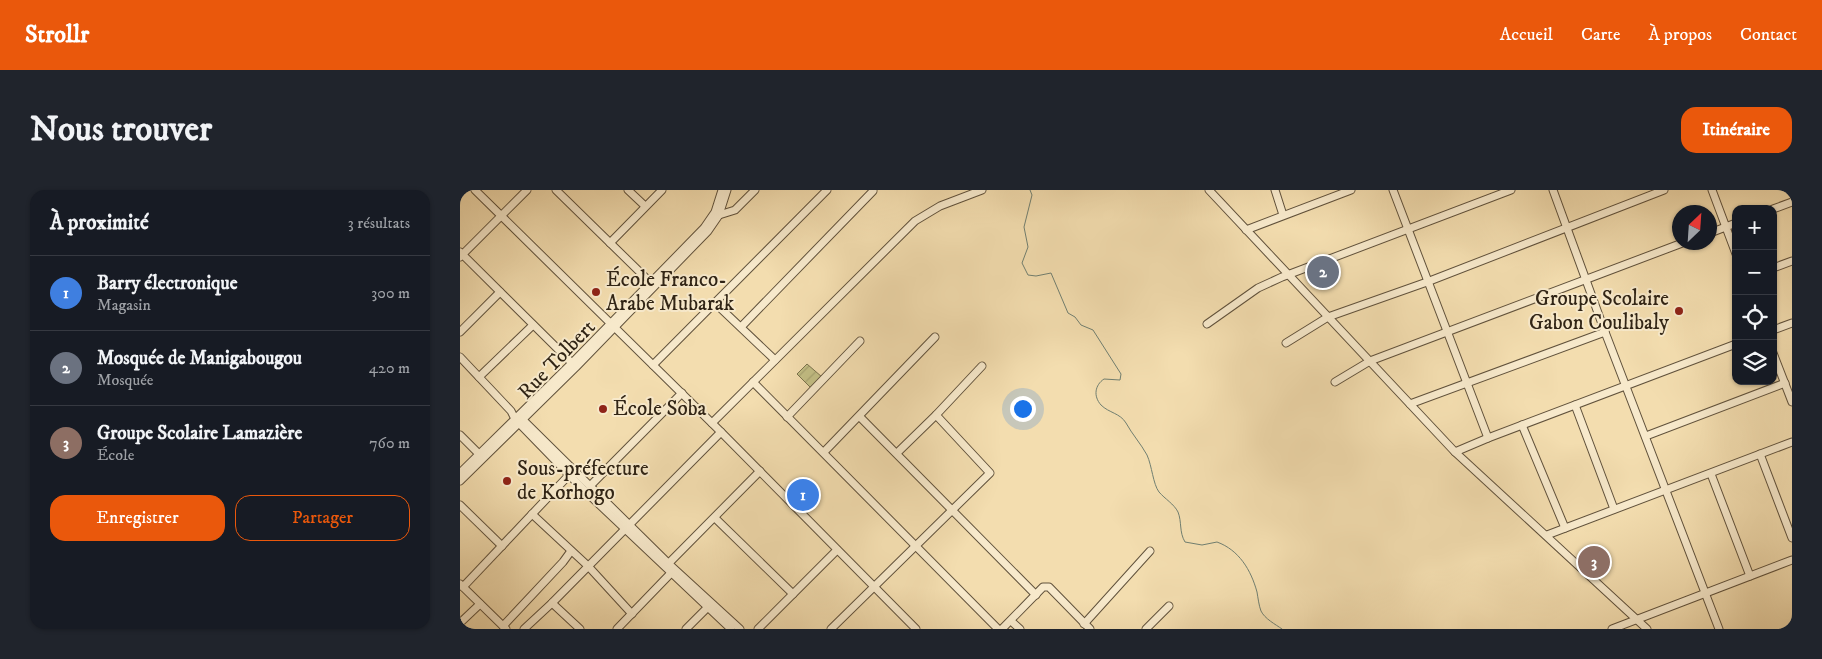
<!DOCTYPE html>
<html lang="fr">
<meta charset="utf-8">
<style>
body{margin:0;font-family:"IM FELL DW Pica",serif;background:#20242c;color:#f1f3f6}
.controls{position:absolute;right:15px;top:15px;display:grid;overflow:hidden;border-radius:10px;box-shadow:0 1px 4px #0004}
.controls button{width:45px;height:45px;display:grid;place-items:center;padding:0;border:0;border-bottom:1px solid #363941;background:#171b24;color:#f1f3f6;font:25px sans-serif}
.compass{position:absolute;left:1212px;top:15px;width:45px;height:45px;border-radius:50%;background:#171b24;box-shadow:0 1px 4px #0004;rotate:25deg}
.you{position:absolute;left:562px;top:218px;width:18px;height:18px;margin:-12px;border:4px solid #fff;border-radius:50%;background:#1a73e8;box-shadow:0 0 0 8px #1a73e833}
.badge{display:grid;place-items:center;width:32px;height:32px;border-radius:50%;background:#ea580c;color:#fff;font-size:16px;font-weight:700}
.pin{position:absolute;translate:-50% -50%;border:2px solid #fff;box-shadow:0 1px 5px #0006}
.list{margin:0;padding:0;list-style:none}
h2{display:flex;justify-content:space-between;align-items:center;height:65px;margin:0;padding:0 20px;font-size:21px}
h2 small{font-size:16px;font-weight:400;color:#9ea1a6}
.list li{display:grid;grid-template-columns:32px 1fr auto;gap:15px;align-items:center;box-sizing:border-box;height:75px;padding:0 20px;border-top:1px solid #363941}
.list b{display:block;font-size:19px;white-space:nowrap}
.list p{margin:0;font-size:16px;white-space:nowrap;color:#9ea1a6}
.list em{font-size:16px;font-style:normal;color:#9ea1a6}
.actions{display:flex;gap:10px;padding:15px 20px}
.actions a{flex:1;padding:11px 0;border:1px solid #ea580c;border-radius:15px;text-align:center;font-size:18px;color:#ea580c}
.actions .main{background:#ea580c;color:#fff}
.icon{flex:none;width:28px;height:28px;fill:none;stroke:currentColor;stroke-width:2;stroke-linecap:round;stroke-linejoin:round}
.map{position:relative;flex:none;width:1332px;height:439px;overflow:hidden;border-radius:15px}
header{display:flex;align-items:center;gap:30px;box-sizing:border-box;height:70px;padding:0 25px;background:#ea580c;color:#fff}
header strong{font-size:24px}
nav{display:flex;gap:28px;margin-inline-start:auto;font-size:18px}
.intro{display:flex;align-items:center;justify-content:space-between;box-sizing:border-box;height:120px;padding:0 30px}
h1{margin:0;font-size:35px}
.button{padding:12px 22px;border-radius:15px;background:#ea580c;color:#fff;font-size:18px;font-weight:700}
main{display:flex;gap:30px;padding:0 30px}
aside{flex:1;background:#171b24;border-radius:15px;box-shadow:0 1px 4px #0004}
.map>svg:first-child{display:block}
.garden{fill:url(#garden-furrows);stroke:#7a724d}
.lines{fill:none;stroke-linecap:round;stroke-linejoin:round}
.stream{stroke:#707f71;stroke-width:1}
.minor-casing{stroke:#61523c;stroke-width:9}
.minor{stroke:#f7e9cb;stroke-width:7}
.poi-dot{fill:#8f2418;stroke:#f7e9cb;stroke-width:2}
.labels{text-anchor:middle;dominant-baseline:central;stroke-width:4;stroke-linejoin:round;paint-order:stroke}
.poi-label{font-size:21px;fill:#302415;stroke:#f7e9cb;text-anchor:start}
.street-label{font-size:21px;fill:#302415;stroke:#f7e9cb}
</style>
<header>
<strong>Strollr</strong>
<nav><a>Accueil</a><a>Carte</a><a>À propos</a><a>Contact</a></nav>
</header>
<div class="intro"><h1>Nous trouver</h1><a class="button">Itinéraire</a></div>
<main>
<aside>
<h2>À proximité<small>3 résultats</small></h2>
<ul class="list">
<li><span class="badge" style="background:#3f7fe0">1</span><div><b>Barry électronique</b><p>Magasin</p></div><em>300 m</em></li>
<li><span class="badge" style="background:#6b7280">2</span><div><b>Mosquée de Manigabougou</b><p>Mosquée</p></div><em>420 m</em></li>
<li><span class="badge" style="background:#8d6e63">3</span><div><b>Groupe Scolaire Lamazière</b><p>École</p></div><em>760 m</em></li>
</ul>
<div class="actions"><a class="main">Enregistrer</a><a>Partager</a></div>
</aside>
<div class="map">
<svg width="1332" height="439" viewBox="0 0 1332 439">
<defs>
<pattern id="garden-furrows" width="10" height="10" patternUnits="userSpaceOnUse" patternTransform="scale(1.25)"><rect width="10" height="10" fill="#c3bf85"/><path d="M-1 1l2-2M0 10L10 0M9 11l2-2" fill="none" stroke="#a8a472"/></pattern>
</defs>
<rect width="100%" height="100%" fill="#f3ddaf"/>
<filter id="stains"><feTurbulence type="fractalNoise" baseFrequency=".004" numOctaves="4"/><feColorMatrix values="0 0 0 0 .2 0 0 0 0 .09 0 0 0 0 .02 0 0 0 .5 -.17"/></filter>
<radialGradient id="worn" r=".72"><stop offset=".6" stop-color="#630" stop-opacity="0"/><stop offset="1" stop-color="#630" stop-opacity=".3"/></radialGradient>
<!-- garden -->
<path class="garden" d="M347,174L362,187L351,198L337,184Z"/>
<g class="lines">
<!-- stream -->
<path class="stream" d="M570,0L572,5L564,37L568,57L562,73L568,85L576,86L591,83L608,123L615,127L621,135L633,140L661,184L660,190L644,189C635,195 633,206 641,215C649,223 660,223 666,233C672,244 681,254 687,265C692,276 693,294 699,302C705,309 714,314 718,322C722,332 719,342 725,352L742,355L757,352C779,360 791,380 797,402C798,408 799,416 801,421C805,429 815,434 822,439"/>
<defs>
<g id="minor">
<path d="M15,0L261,242L456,439"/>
<path d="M96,0L190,92"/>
<path d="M168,0L185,16"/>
<path d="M749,0L995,262L1187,439"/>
<path d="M815,0L823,25"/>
<path d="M933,0L1028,248"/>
<path d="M1093,0L1145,142L1259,439"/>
<path d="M1252,0L1276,64"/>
<path d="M1313,19L1332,12"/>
<path d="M259,25L275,20L295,0"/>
<path d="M786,40L891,0"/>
<path d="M1250,43L1276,33"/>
<path d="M150,53L202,0"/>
<path d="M0,62L115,176"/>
<path d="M0,67L67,0"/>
<path d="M1313,78L1332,71"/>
<path d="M255,113L315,170"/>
<path d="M747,134L798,98L822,87L1051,0"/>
<path d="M281,137L413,1"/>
<path d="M1313,140L1332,133"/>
<path d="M0,142L40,102"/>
<path d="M826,153L868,127L967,92L1204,0"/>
<path d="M1313,163L1332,212"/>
<path d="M0,167L51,221L55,229L125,301L271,439"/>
<path d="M193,175L367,0"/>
<path d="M19,187L73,135"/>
<path d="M293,192L538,439"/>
<path d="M875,192L910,171L1225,52"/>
<path d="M950,214L1145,142"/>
<path d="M1115,215L1154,319"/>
<path d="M60,227L209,374L280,439"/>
<path d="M327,227L400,151"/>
<path d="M400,227L576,405"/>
<path d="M252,233L455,31L480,16L522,0"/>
<path d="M1062,235L1105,338"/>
<path d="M0,245L19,264"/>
<path d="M1186,246L1325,193"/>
<path d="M364,262L475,147"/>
<path d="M995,262L1028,248L1276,154"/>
<path d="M437,263L476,225L522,176"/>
<path d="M1300,264L1332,348"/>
<path d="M0,283L112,173L244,38L255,22L262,0"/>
<path d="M1251,284L1290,386"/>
<path d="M0,291L116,177L248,41L259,25L267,0"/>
<path d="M130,296L222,203"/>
<path d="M0,315L42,356"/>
<path d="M72,324L128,376L172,424"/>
<path d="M255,328L333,404"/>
<path d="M1087,345L1332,252"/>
<path d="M207,375L300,281"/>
<path d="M0,394L46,439"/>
<path d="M3,397L111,283"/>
<path d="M92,413L120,439"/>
<path d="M551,431L560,439"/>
<path d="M0,433L20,414"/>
<path d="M624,434L690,361"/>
<path d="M43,436L103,372L111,361"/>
<path d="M64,439L92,413L261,242"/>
<path d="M157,439L213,381"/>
<path d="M226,439L248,417"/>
<path d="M298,439L377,360"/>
<path d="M371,439L530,283L476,225"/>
<path d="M542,439L583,397H589L630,439"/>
<path d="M686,439L709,416"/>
<path d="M1152,439L1332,370"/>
</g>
</defs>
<!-- minor casing -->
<use href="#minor" class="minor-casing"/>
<!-- minor -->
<use href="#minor" class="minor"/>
</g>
<!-- markers -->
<g class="poi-dot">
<circle cx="136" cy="102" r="5"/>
<circle cx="1219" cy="121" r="5"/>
<circle cx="143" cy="219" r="5"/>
<circle cx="47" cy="291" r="5"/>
</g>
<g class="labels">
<!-- poi labels -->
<g class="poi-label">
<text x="146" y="90">École Franco-<tspan x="146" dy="24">Arabe Mubarak</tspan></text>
<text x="1209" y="109" text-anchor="end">Groupe Scolaire<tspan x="1209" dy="24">Gabon Coulibaly</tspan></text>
<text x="153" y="219">École Soba</text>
<text x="57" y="279">Sous-préfecture<tspan x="57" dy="24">de Korhogo</tspan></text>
</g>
<!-- street labels -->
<g class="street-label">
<text transform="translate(97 170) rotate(-46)">Rue Tolbert</text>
</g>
</g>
<rect width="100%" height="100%" filter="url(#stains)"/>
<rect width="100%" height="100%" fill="url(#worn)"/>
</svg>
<div class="controls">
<button>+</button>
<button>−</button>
<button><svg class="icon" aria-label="locate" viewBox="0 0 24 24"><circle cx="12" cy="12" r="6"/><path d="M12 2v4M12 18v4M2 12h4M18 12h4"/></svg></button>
<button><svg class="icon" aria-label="layers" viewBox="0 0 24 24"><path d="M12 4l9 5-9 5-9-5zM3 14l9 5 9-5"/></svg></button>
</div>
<svg class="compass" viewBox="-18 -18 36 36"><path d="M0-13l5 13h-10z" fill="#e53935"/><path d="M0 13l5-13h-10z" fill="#9ea1a6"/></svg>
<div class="you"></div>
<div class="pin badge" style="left:343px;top:305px;background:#3f7fe0">1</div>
<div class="pin badge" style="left:863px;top:82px;background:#6b7280">2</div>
<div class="pin badge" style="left:1134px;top:372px;background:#8d6e63">3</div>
</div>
</main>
